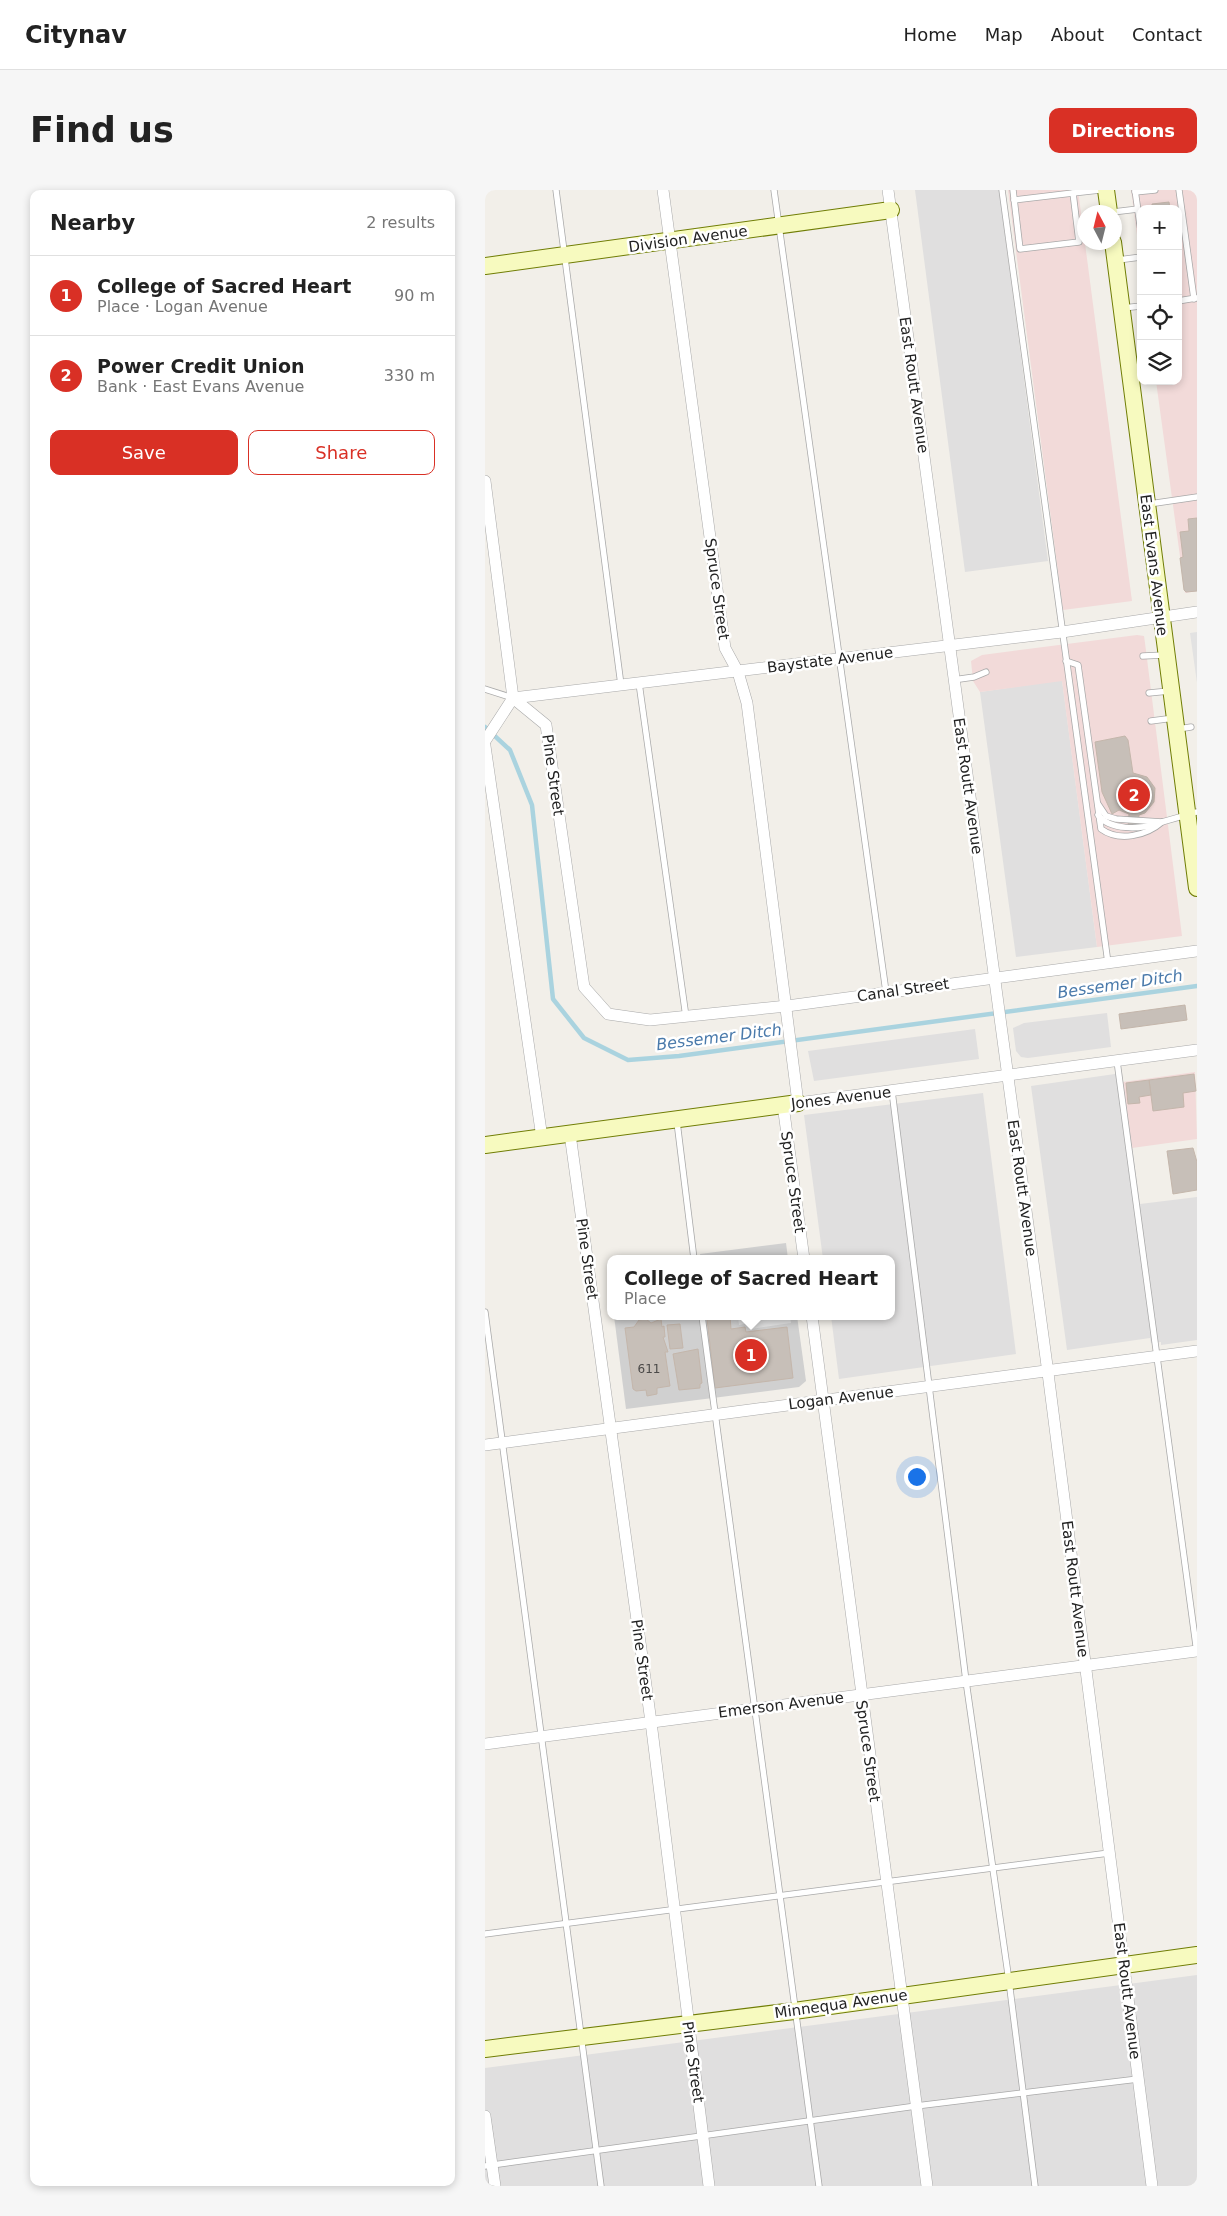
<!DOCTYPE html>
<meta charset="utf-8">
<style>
body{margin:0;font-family:"DejaVu Sans",sans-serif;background:#f6f6f6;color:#222}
.controls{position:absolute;right:15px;top:15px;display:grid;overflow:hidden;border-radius:10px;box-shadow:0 2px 8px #0003}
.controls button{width:45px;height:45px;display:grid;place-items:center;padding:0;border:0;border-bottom:1px solid #e0e0e0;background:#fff;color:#222;font:25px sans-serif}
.compass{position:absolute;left:592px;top:15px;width:45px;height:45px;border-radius:50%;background:#fff;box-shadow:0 2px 8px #0003;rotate:353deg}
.you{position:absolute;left:431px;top:1286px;width:18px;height:18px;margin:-12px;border:4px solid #fff;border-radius:50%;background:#1a73e8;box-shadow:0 0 0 8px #1a73e833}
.badge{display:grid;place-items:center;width:32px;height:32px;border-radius:50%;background:#d93025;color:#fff;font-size:16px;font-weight:700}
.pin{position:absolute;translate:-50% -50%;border:2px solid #fff;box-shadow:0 1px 5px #0006}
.popup{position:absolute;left:122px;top:1065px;width:288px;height:65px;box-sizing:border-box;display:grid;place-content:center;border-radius:10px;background:#fff;filter:drop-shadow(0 1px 4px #0005);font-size:16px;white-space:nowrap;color:#767676}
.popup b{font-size:19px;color:#222}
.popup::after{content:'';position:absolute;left:50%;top:100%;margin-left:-10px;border:10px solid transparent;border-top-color:#fff}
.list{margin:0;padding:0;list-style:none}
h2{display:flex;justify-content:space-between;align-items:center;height:65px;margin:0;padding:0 20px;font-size:21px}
h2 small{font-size:16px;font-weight:400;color:#767676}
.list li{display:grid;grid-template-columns:32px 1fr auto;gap:15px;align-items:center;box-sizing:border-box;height:80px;padding:0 20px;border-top:1px solid #e0e0e0}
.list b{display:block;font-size:19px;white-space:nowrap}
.list p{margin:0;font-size:16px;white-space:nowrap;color:#767676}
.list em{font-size:16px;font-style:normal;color:#767676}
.actions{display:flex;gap:10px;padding:15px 20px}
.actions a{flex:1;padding:11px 0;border:1px solid #d93025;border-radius:10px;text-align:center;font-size:18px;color:#d93025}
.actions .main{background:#d93025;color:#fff}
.icon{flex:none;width:28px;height:28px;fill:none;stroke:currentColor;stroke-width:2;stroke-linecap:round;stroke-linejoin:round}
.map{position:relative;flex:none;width:712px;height:1996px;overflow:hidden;border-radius:10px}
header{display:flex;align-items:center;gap:30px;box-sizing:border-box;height:70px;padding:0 25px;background:#fff;border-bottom:1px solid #e0e0e0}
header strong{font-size:24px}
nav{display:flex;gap:28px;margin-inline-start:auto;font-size:18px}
.intro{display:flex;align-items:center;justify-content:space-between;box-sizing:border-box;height:120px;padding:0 30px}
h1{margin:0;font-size:35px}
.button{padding:12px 22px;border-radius:10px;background:#d93025;color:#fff;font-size:18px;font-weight:700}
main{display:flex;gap:30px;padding:0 30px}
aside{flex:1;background:#fff;border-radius:10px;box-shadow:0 2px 8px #0003}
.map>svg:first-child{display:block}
.residential{fill:#e0dfdf}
.commercial{fill:#f2dad9}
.religious{fill:#d0d0d0}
.parking{fill:#e2e2e2}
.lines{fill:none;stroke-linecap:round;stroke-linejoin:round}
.stream{stroke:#aad3df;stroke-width:4.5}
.building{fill:#c7bfb8;stroke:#c4b6ab}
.lane-casing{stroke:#a9a9a9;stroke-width:7}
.street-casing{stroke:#a9a9a9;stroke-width:12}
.secondary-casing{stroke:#707d05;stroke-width:18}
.lane{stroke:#fff;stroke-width:5.5}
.street{stroke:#fff;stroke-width:11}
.secondary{stroke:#f7fabf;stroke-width:16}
.labels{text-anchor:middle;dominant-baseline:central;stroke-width:5;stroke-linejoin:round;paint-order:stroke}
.number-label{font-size:12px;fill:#4b4948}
.street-label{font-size:15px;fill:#222;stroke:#fff}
.water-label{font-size:16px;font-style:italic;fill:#4a7aab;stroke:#fff}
</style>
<header>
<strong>Citynav</strong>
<nav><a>Home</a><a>Map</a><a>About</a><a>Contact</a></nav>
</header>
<div class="intro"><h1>Find us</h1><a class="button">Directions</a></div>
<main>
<aside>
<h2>Nearby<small>2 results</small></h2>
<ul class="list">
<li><span class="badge">1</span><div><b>College of Sacred Heart</b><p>Place · Logan Avenue</p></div><em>90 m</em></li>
<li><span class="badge">2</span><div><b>Power Credit Union</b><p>Bank · East Evans Avenue</p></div><em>330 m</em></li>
</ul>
<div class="actions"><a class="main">Save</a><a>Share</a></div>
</aside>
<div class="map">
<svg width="712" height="1996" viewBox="0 0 712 1996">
<rect width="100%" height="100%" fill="#f2efe9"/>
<!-- residential -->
<g class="residential">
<path d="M430,0H514L563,371L480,382Z"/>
<path d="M577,490L612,757L531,767L495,502Z"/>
<path d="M622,823L626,857L543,868L536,867L531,861L528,838L539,833Z"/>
<path d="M490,839L494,869L329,891L323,861Z"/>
<path d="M637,883L655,1014L712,1007V1150L676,1155V1152L666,1153L665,1148L582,1160L546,896Z"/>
<path d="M498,903L531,1164L354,1189L346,1126H406V1069H338L319,925Z"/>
<path d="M712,1785V1996H0V1878Z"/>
</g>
<!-- commercial -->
<g class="commercial">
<path d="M523,0H593L647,411L578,420Z"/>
<path d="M646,0H712V401L700,403L671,191H693V19H656V75Z"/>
<path d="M652,445L659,446L660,453L697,746L612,757L577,491L495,502L488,491L486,471L497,465Z"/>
<path d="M710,882L712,949L647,958L638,892Z"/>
</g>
<!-- religious -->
<g class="religious">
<path d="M301,1053L303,1069H216L215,1064Z"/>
<path d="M129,1126H312L321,1191L314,1197L141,1219Z"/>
</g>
<!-- parking -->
<g class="parking">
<path d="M712,442V493L705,443Z"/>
<path d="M253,1126H305L306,1133L266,1139L265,1133L254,1135Z"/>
</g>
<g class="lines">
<!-- stream -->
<path class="stream" d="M0,537L25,560L47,615L68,809L99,848L143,870L194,866L712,796"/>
</g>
<!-- building -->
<g class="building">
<path d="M684,12L685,19H667V14Z"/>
<path d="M712,328V401L701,402L699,400L695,368L698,367L695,342L704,341L703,329Z"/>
<path d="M640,546L643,550L648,583L662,587L670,598L669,612L660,623L654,625L653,638L643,637L644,624L634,620L627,624L617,602L610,552Z"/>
<path d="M700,815L702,830L636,839L634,824Z"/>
<path d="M709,884L711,901L698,903L699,917L668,921L664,890Z"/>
<path d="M664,890L666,905L654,907L655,913L643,914L641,893Z"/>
<path d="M708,958L712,972V1000L688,1004L682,961Z"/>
<path d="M245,1126L246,1139L260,1137L261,1142L302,1137L308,1188L230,1198L222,1129Z"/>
<path d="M161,1129L166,1133L176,1129L177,1137L179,1136L180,1147H178L183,1162H180L185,1196L172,1198V1204L162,1206L161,1200L151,1201L148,1199L140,1138L149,1137L154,1130Z"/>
<path d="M195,1134L198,1158L185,1159L182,1135Z"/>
<path d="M213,1159L217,1193L215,1194V1198L194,1200L188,1164Z"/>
</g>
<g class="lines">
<defs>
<g id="lane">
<path d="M71,0L136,495"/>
<path d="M289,0L401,802"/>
<path d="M517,0L623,773"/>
<path d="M528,0L535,59L594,52L588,3L615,0"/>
<path d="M650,0L656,42"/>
<path d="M694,0L709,109"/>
<path d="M650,2L670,0"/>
<path d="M529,10L588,3"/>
<path d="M628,22L653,19"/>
<path d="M633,70L656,67"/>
<path d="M693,111L711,108"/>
<path d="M638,118L656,116"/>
<path d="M664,314L712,307"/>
<path d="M658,466L679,465"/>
<path d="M581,471L593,475L616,639C634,652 661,646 677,632"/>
<path d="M468,490L489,487L501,482"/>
<path d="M154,493L201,827"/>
<path d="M0,499L28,508"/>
<path d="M664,503L684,501"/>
<path d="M666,531L689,528"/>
<path d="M693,539L706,537"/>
<path d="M613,614L621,626L631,629L677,632L712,622"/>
<path d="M613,625C625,641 655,639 672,634"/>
<path d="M632,871L712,1463"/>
<path d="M407,901L481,1491L524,1791L550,1996"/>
<path d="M192,932L209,1069"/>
<path d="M0,1122L116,1996"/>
<path d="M217,1126L334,1996"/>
<path d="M0,1744L624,1663"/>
<path d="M0,1976L431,1916L653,1889"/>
</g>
<g id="street">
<path d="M178,0L240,458L253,482L262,513L313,913L712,860"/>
<path d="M403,0L563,1183L667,1996"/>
<path d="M0,291L28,508L61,535L99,797L123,824L165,830L302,816L712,761"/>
<path d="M0,551L28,508L577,442L712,422"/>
<path d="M0,556L57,948"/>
<path d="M298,915L319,1069"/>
<path d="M85,944L166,1532L224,1996"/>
<path d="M327,1126L442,1996"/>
<path d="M0,1255L712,1161"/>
<path d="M0,1554L712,1461"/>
<path d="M0,1926L10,1996"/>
</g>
<g id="secondary">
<path d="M621,0L624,22"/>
<path d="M628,52L712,698"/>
<path d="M0,76L406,20"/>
<path d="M0,955L313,913"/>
<path d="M0,1859L309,1821L712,1765"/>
</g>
</defs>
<!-- lane casing -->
<use href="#lane" class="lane-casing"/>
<!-- street casing -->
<use href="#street" class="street-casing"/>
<!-- secondary casing -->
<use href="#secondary" class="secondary-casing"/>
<!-- lane -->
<use href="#lane" class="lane"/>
<!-- street -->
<use href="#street" class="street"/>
<!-- secondary -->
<use href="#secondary" class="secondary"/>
</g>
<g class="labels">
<!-- number labels -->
<g class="number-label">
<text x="164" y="1179">611</text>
</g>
<!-- street labels -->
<g class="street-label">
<text transform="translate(203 49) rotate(-8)">Division Avenue</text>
<text transform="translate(429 195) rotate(82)">East Routt Avenue</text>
<text transform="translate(669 375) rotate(83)">East Evans Avenue</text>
<text transform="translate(232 399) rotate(82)">Spruce Street</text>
<text transform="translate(345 470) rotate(-7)">Baystate Avenue</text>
<text transform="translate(68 585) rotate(82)">Pine Street</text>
<text transform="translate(483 596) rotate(82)">East Routt Avenue</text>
<text transform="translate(418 800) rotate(-8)">Canal Street</text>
<text transform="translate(356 908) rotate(-7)">Jones Avenue</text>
<text transform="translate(308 992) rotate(82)">Spruce Street</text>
<text transform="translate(537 998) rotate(82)">East Routt Avenue</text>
<text transform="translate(102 1069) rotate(82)">Pine Street</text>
<text transform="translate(356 1208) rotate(-7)">Logan Avenue</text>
<text transform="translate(590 1399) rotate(83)">East Routt Avenue</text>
<text transform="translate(157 1470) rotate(82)">Pine Street</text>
<text transform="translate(296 1515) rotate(-7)">Emerson Avenue</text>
<text transform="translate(383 1561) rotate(82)">Spruce Street</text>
<text transform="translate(642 1801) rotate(83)">East Routt Avenue</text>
<text transform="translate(356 1814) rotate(-8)">Minnequa Avenue</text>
<text transform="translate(208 1872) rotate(82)">Pine Street</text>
</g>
<!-- water labels -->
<g class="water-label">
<text transform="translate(635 794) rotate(-8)">Bessemer Ditch</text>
<text transform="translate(234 847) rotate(-7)">Bessemer Ditch</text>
</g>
</g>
</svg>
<div class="controls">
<button>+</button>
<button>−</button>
<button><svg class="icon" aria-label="locate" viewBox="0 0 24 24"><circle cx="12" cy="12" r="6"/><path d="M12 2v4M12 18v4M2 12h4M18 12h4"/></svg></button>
<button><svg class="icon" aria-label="layers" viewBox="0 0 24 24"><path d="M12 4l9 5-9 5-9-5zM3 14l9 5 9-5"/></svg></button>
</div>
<svg class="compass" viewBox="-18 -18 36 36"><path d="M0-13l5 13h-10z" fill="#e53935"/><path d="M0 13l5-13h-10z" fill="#767676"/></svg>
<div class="you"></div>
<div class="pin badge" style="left:266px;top:1165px">1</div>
<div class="popup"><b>College of Sacred Heart</b>Place</div>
<div class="pin badge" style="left:649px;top:605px">2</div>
</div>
</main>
